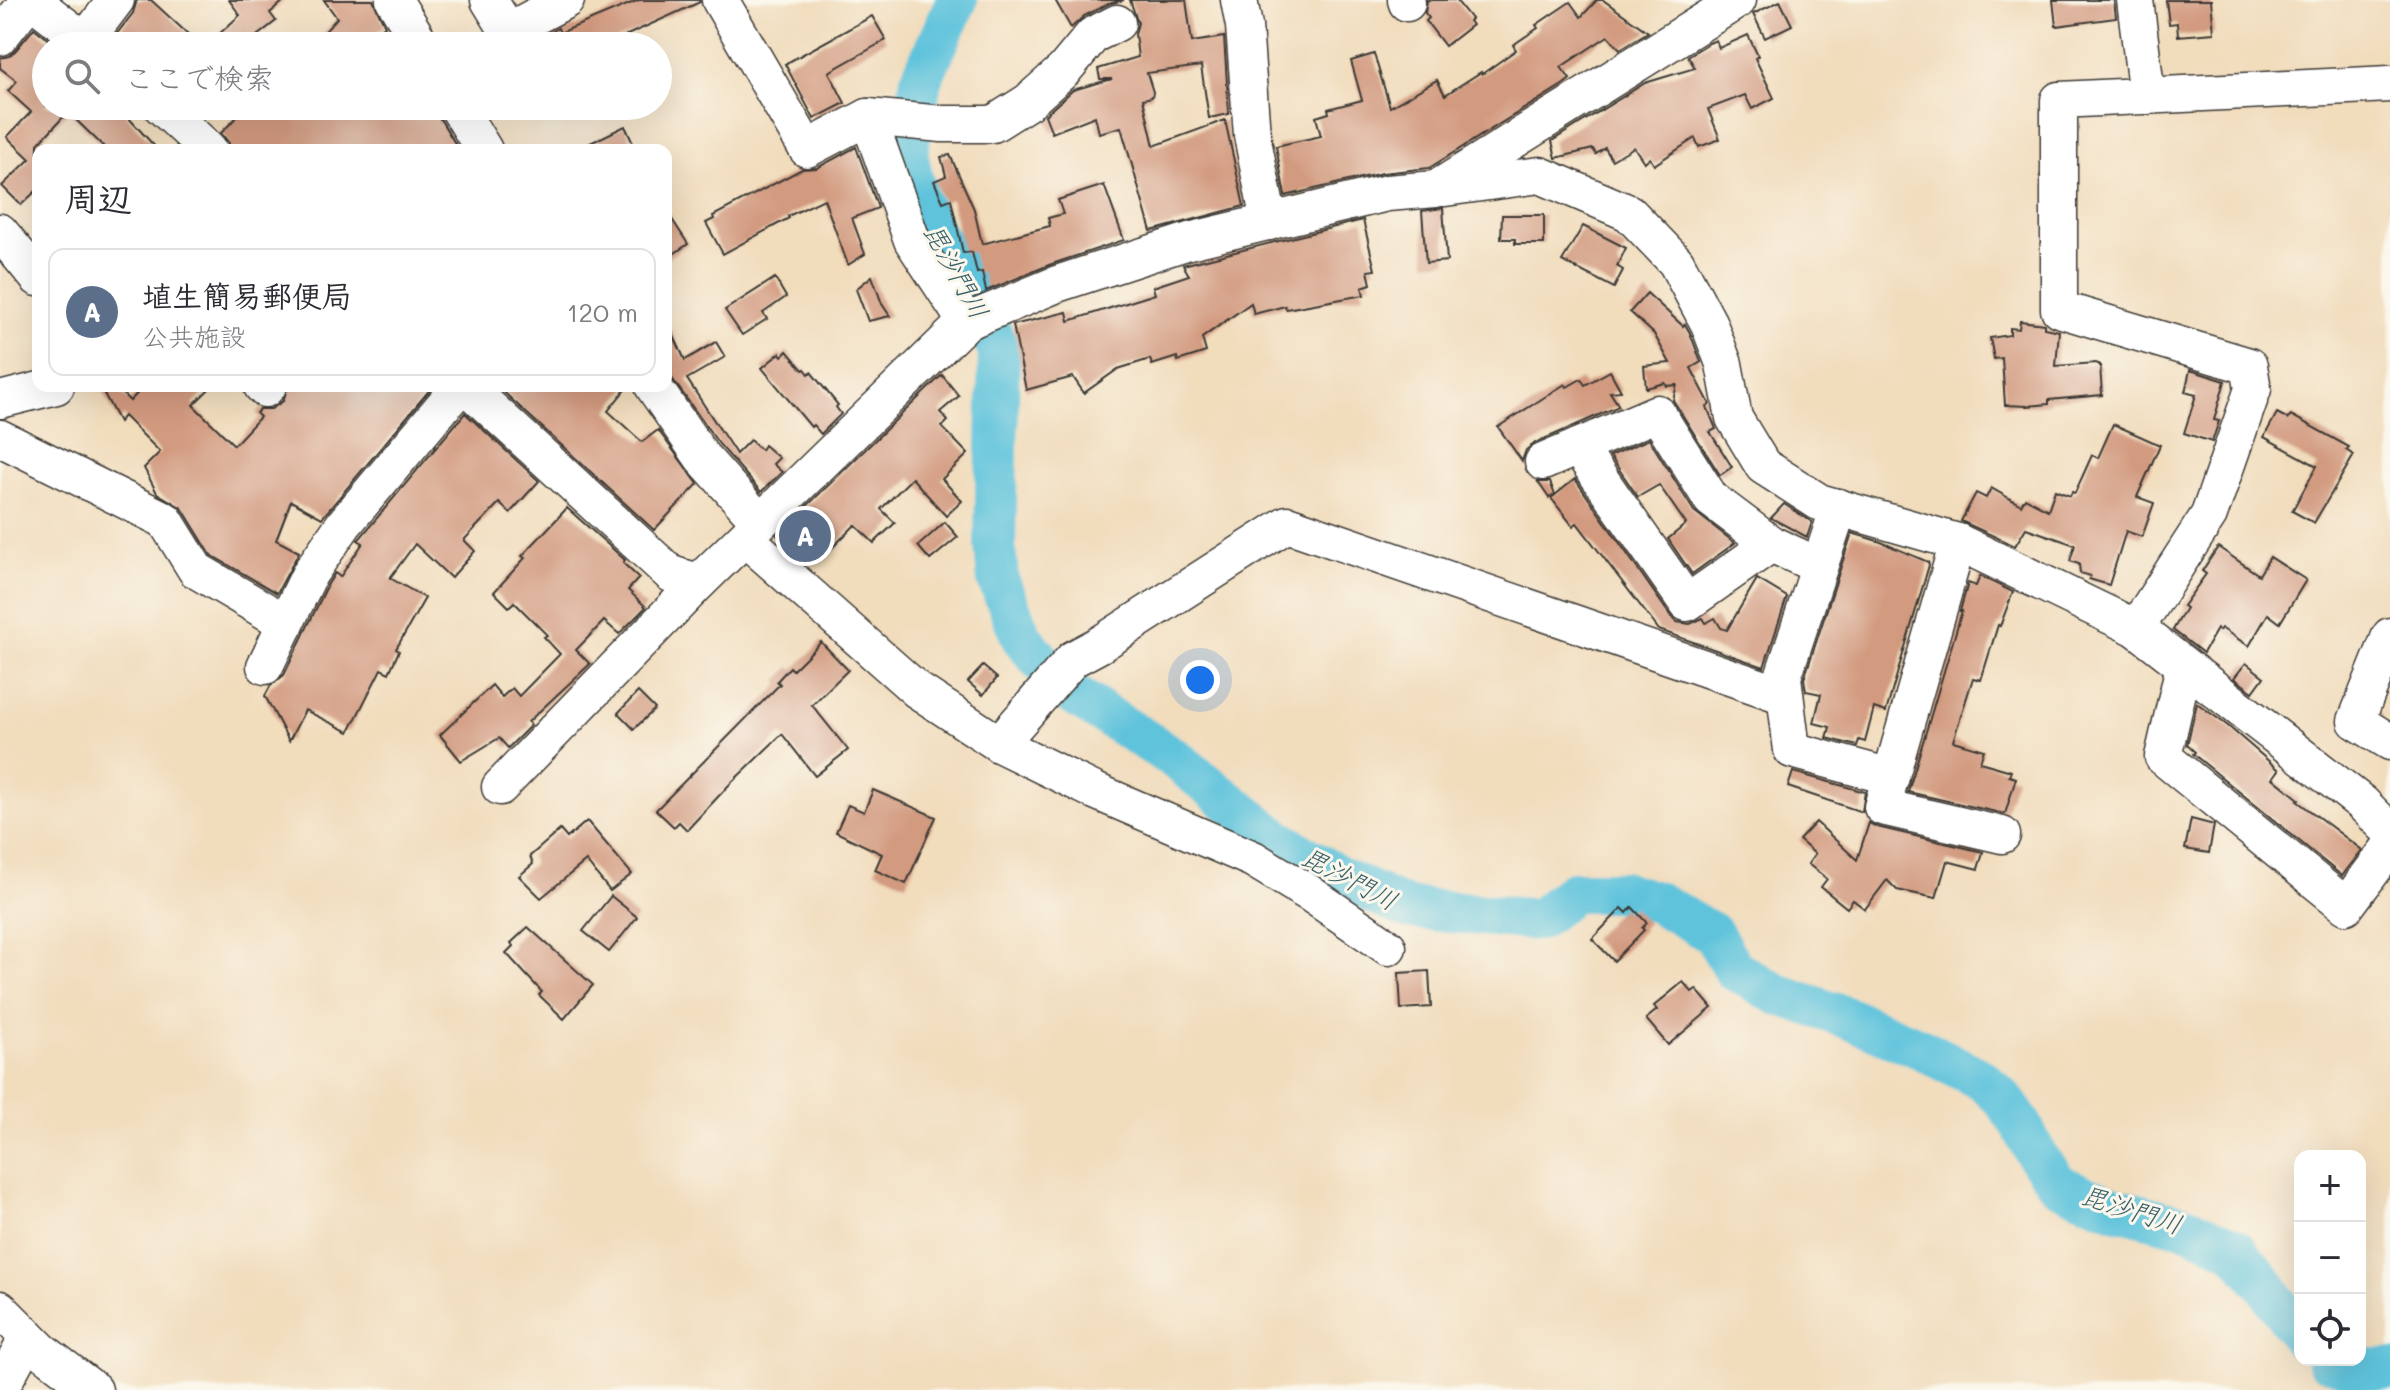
<!DOCTYPE html>
<html lang="ja">
<meta charset="utf-8">
<style>
body{margin:0;font-family:Mali,"Klee One",sans-serif;background:#f7f7f7;color:#2b2b33}
.controls{position:absolute;right:24px;bottom:24px;display:grid;overflow:hidden;border-radius:16px;box-shadow:0 8px 32px #0002}
.controls button{width:72px;height:72px;display:grid;place-items:center;padding:0;border:0;border-bottom:2px solid #e1e1e2;background:#fff;color:#2b2b33;font:40px sans-serif}
.you{position:absolute;left:1200px;top:680px;width:28px;height:28px;margin:-20px;border:6px solid #fff;border-radius:50%;background:#1a73e8;box-shadow:0 0 0 12px #1a73e833}
.badge{display:grid;place-items:center;width:52px;height:52px;border-radius:50%;background:#b5179e;color:#fff;font-size:26px;font-weight:700}
.pin{position:absolute;translate:-50% -50%;border:4px solid #fff;box-shadow:0 2px 8px #0006}
.list{margin:0;padding:0;list-style:none}
h2{display:flex;justify-content:space-between;align-items:center;height:104px;margin:0;padding:0 32px;font-size:34px}
h2 small{font-size:26px;font-weight:400;color:#7c7c81}
.list li{display:grid;grid-template-columns:52px 1fr auto;gap:24px;align-items:center;box-sizing:border-box;height:128px;margin:0 16px 16px;padding:0 16px;border:2px solid #e1e1e2;border-radius:16px}
.list b{display:block;font-size:30px;white-space:nowrap}
.list p{margin:0;font-size:26px;white-space:nowrap;color:#7c7c81}
.list em{font-size:26px;font-style:normal;color:#7c7c81}
.icon{flex:none;width:44px;height:44px;fill:none;stroke:currentColor;stroke-width:2;stroke-linecap:round;stroke-linejoin:round}
.map{position:relative;flex:none;width:2390px;height:1390px;overflow:hidden}
.search{position:absolute;background:#fff;box-shadow:0 8px 32px #0002;left:32px;top:32px;width:640px;height:88px;display:flex;align-items:center;gap:20px;box-sizing:border-box;padding:0 28px;border-radius:44px;color:#7c7c81;font-size:30px}
.panel{position:absolute;background:#fff;box-shadow:0 8px 32px #0002;left:32px;top:144px;width:640px;height:248px;border-radius:16px}
.map>svg:first-child{display:block}
.lines{fill:none;stroke-linecap:round;stroke-linejoin:round}
.river{stroke:#5ec3db;stroke-width:42}
.building{fill:#d29a7f}
.minor-casing{stroke:#3c3934;stroke-width:39}
.minor{stroke:#fff;stroke-width:36}
.labels{text-anchor:middle;dominant-baseline:central;stroke-width:6;stroke-linejoin:round;paint-order:stroke}
.water-label{font-size:26px;font-style:italic;fill:#365f68;stroke:#fbf7ec}
</style>
<div class="map">
<svg width="2390" height="1390" viewBox="0 0 2390 1390">
<rect width="100%" height="100%" fill="#fbf7ec"/>
<filter id="ink" filterUnits="userSpaceOnUse"><feTurbulence type="fractalNoise" baseFrequency=".0125" numOctaves="2"/><feDisplacementMap in="SourceGraphic" scale="16" xChannelSelector="R" yChannelSelector="G"/><feConvolveMatrix kernelMatrix="1 2 1 2 8 2 1 2 1" color-interpolation-filters="sRGB"/></filter>
<filter id="wash" filterUnits="userSpaceOnUse"><feTurbulence type="fractalNoise" baseFrequency=".006" numOctaves="4" result="noise"/><feDisplacementMap in="SourceGraphic" scale="32" xChannelSelector="R" yChannelSelector="G"/><feGaussianBlur stdDeviation="1.8" result="paint"/><feColorMatrix in="noise" values="0 0 0 0 0 0 0 0 0 0 0 0 0 0 0 0 0 1.4 0 .05"/><feComposite in="paint" operator="in"/></filter>
<g filter="url(#wash)">
<rect width="100%" height="100%" fill="#f1dcbc"/>
<g class="lines">
<!-- river -->
<g class="river">
<path d="M957,0L921,80L907,153L916,196L934,234L971,286L999,352L995,544L998,580L1022,638L1064,689L1174,758L1273,836L1339,877L1407,908L1538,920L1573,892H1623L1659,903L1713,934L1734,970L1777,994L1848,1018L1922,1049L1984,1081L2004,1100L2021,1124L2037,1156L2059,1185L2114,1208L2188,1227L2235,1249L2266,1286L2300,1336"/>
<path d="M2327,1360L2362,1369H2390"/>
</g>
</g>
<g id="blocks">
<!-- building -->
<g class="building">
<path d="M137,0H151L201,46H120L112,40L133,13Z"/>
<path d="M229,0H285L270,13L276,21L244,46H228L218,35L240,15Z"/>
<path d="M324,0H373L385,26L357,46L349,35L340,46H312L337,18Z"/>
<path d="M639,0H699L700,2L603,46H529L558,28L560,33Z"/>
<path d="M1055,0H1124L1108,4L1084,16L1071,28Z"/>
<path d="M1130,0H1186L1192,42L1224,37L1229,114L1209,118L1201,66L1147,73L1153,92L1152,97L1143,99L1154,146L1225,120L1244,206L1151,231L1121,127L1099,133L1095,116L1052,133L1045,115L1073,90L1112,79H1100L1098,69L1138,57L1135,34L1138,23Z"/>
<path d="M1427,0H1456L1471,19L1469,21L1472,25L1445,46L1426,21L1429,18L1425,13Z"/>
<path d="M1597,0H1603L1648,32L1620,49L1608,36L1561,67L1570,79L1564,84L1429,168L1382,173L1285,196L1276,146L1321,136L1316,117L1329,113L1328,109L1362,100L1351,61L1374,54L1390,107L1437,80L1445,95L1481,72L1482,74L1516,50L1513,45L1538,28L1536,25L1570,2L1581,17Z"/>
<path d="M2053,0H2114L2116,18L2056,26Z"/>
<path d="M2166,0H2211L2214,33L2178,36L2177,23L2169,24Z"/>
<path d="M1780,1L1792,25L1765,38L1753,14Z"/>
<path d="M872,16L886,40L829,72L845,103L814,119L785,64Z"/>
<path d="M34,28L57,46H46V106H135L126,115L158,150H107L68,112L38,144V189L21,205L2,186L30,159L7,137L31,112L8,91L17,81L0,68V58L9,56L16,50Z"/>
<path d="M1748,35L1758,56L1755,58L1774,98L1752,109L1745,95L1708,109L1720,139L1699,147L1695,138L1654,165L1650,158L1644,162L1634,147L1612,160L1605,148L1596,154L1593,149L1556,158L1552,141L1645,83L1695,68L1688,56L1709,43L1716,40L1719,48Z"/>
<path d="M226,106H436L439,117L459,150H229V143L221,133L237,117Z"/>
<path d="M625,126L636,150H576Z"/>
<path d="M856,147L878,208L852,218L865,254L848,265L824,199L788,216L789,218L723,254L706,223L714,219L713,216L802,169L817,168Z"/>
<path d="M950,155L974,209L982,244L1050,226L1048,218L1063,214L1058,200L1104,185L1124,240L1049,265L986,291L982,272L977,273L972,252L963,253L951,199L943,202L934,181L946,176L941,157Z"/>
<path d="M1443,208L1447,261L1426,263L1422,211Z"/>
<path d="M666,210L688,244L666,259Z"/>
<path d="M1502,215H1544V244H1515V239H1501Z"/>
<path d="M1363,220L1375,270L1368,271L1371,284L1362,287L1364,295L1286,309L1285,306L1254,314L1251,303L1202,338L1206,352L1178,361L1177,357L1152,365L1150,359L1118,369L1084,393L1073,377L1026,390L1013,325L1067,312L1069,321L1155,294L1153,287L1189,275L1183,265Z"/>
<path d="M1583,226L1626,248L1617,266L1623,270L1614,288L1562,261Z"/>
<path d="M872,276L882,304L890,316L868,321L856,289Z"/>
<path d="M775,278L786,297L763,313L767,319L742,335L725,310Z"/>
<path d="M1647,293L1683,326L1685,324L1690,333L1701,362L1691,368L1710,404L1707,407L1716,429L1710,432L1732,467L1720,475L1673,400L1677,385L1667,386L1665,383L1646,388L1644,366L1670,363L1654,334L1630,312Z"/>
<path d="M666,319L685,360L716,342L725,357L687,379L736,454L750,440L761,450L764,445L779,458L773,464L782,472L761,492L719,444L666,370Z"/>
<path d="M2020,321L2044,324V328L2059,331L2056,366L2096,363L2100,365L2102,395L2049,400V404L2028,406L2005,405L2002,358L1994,359L1990,338L2010,335V328L2019,329Z"/>
<path d="M787,351L803,370L805,369L809,374L811,372L838,405L836,407L841,414L821,434L813,425L811,427L762,368L780,353L782,356Z"/>
<path d="M2190,370L2225,381L2214,420L2219,421L2212,442L2184,433L2196,395L2185,392Z"/>
<path d="M1610,371L1621,391L1610,392L1619,406L1535,443L1526,450L1522,461L1498,427L1565,384L1567,387L1581,379L1585,385Z"/>
<path d="M942,375L959,396L940,412L948,421L942,427L968,454L942,479L962,501L946,516L912,478L881,509L895,523L874,543L855,525L832,548L825,541L807,562L777,535Z"/>
<path d="M100,386H114L130,401L144,386H212L193,405L234,445L260,417L256,413L260,409H271L283,401L288,386H433L322,518L291,501L276,540L299,552L277,593L211,555L182,508L157,493L144,468L160,452L124,416L119,422Z"/>
<path d="M497,386H628L608,411L642,442L658,430L698,484L654,530Z"/>
<path d="M465,413L539,481L510,513L499,503L464,540L475,551L451,578L415,544L390,578L425,598L396,649L399,651L389,673L381,669L349,732L305,710L289,741L265,696L271,685L284,675L328,584L335,573L340,577L363,543L358,540L361,537Z"/>
<path d="M2277,413L2288,419L2291,415L2349,447L2346,450L2354,455L2314,523L2292,511L2317,466L2264,437Z"/>
<path d="M2113,424L2160,445L2137,497L2154,503L2142,537L2126,531L2109,585L2089,579L2090,576L2080,573L2079,564L2070,561L2075,545L2026,528L2015,546L1961,521L1976,493L1986,498L1991,488L2021,505L2025,498L2048,510L2055,490L2070,496L2072,492L2075,493L2092,455L2098,458Z"/>
<path d="M1649,439L1694,511L1735,543L1692,574L1668,539L1686,524L1659,485L1638,497L1610,456Z"/>
<path d="M1575,479L1670,615L1677,622L1690,624L1703,618L1706,623L1715,618L1721,628L1727,630L1757,579L1787,597L1764,667L1659,630L1577,523L1573,526L1551,498L1555,495L1549,498L1538,482H1550L1555,495Z"/>
<path d="M1784,504L1812,522L1807,537L1771,518Z"/>
<path d="M567,508L625,560L623,563L639,578L628,590L646,607L619,634L604,621L576,650L590,664L528,722L531,725L508,748L499,738L461,761L440,735L492,685L502,697L512,688L519,696L560,654L544,637L547,635L514,602L509,607L494,592L525,558L522,556Z"/>
<path d="M945,522L958,537L930,560L918,546Z"/>
<path d="M1852,533L1881,542L1928,562L1929,565L1886,712L1874,708L1865,742L1859,740L1857,746L1827,738L1830,727L1814,723L1821,694L1806,691L1804,679Z"/>
<path d="M2218,547L2259,575L2270,557L2306,580L2280,623L2268,614L2249,646L2221,628L2219,631L2217,629L2203,653L2173,630L2186,608L2183,606L2206,574L2202,571Z"/>
<path d="M1980,576L2013,592L2000,626L1998,625L1981,680L1973,678L1953,741L1984,750L1980,762L2011,771L2009,776L2016,778L2005,814L1908,792L1962,611H1960L1968,583L1976,586Z"/>
<path d="M821,642L848,670L812,705L848,750L815,776L782,734L730,784L687,830L679,822L674,827L656,810L780,684L777,681L790,667L793,670Z"/>
<path d="M2246,663L2264,677L2253,692L2234,678Z"/>
<path d="M983,666L997,678L983,695L968,682Z"/>
<path d="M638,692L655,709L634,729L618,713Z"/>
<path d="M2197,703L2228,726L2279,770L2273,778L2299,799L2297,801L2362,850L2342,876L2193,754L2195,752L2187,745Z"/>
<path d="M1793,772L1865,792L1862,812L1788,787Z"/>
<path d="M873,790L936,817L906,884L875,870L882,854L836,832L848,805L864,812Z"/>
<path d="M2191,819L2214,825L2209,853L2185,849Z"/>
<path d="M587,821L632,874L610,891L586,861L541,898L519,876L533,864L530,856L560,830L567,838Z"/>
<path d="M1816,822L1857,860L1869,823L1877,827L1983,852L1978,869L1947,861L1936,898L1897,890L1887,880L1865,909L1853,900L1847,908L1821,887L1827,879L1808,864L1815,854L1799,840Z"/>
<path d="M611,896L637,917L609,952L583,931Z"/>
<path d="M1632,907L1647,923L1642,928L1644,930L1614,961L1592,939L1622,908L1627,913Z"/>
<path d="M528,927L593,985L564,1019L539,995L542,992L506,953L513,946L511,943Z"/>
<path d="M1429,971L1431,1007L1401,1009L1399,973Z"/>
<path d="M1683,982L1692,992L1696,989L1712,1008L1668,1045L1646,1019L1657,1010L1654,1006Z"/>
</g>
</g>
</g>
<g filter="url(#ink)">
<use href="#blocks" fill-opacity="0" stroke="#3c3934" stroke-width="2"/>
<g class="lines">
<defs>
<g id="minor">
<path d="M32,0L91,46"/>
<path d="M394,0L422,46"/>
<path d="M489,0L508,31L566,0"/>
<path d="M720,0L807,149L868,117L912,240L966,322"/>
<path d="M1239,0L1244,26L1252,135L1269,222"/>
<path d="M1406,0L1407,3"/>
<path d="M2135,0L2147,96"/>
<path d="M0,37L29,0"/>
<path d="M85,41L116,0"/>
<path d="M161,106L209,150"/>
<path d="M457,106L484,150"/>
<path d="M868,117L942,124H993L1028,102L1064,70L1093,35L1117,23"/>
<path d="M1445,188L1540,175L1629,213L1676,262L1709,324L1724,364L1734,418L1763,466L1819,502L1958,542L2136,628L2362,803L2390,831"/>
<path d="M0,232L38,278"/>
<path d="M262,386L265,389L268,386"/>
<path d="M466,386L671,574L699,582L966,322L1057,284L1189,241L1387,193L1436,189L1738,0"/>
<path d="M653,386L702,457L760,522"/>
<path d="M0,400L56,386"/>
<path d="M0,438L165,520L196,570L286,623"/>
<path d="M1578,447L1687,603L1771,544L1819,566"/>
<path d="M1543,462L1657,413L1711,499L1771,544"/>
<path d="M1839,507L1783,677L1792,750L1891,777"/>
<path d="M745,538L917,690L999,744L1095,791L1253,859L1309,893L1388,947"/>
<path d="M1958,542L1882,807L2002,835"/>
<path d="M2136,628L2209,515L2253,389L2249,366L2059,309V100L2390,84"/>
<path d="M2390,636L2356,721L2390,742"/>
<path d="M265,666L310,573L344,524L460,386"/>
<path d="M2184,666L2163,757L2346,906L2390,847"/>
<path d="M999,744L1073,659L1099,645L1287,524L1785,696"/>
<path d="M500,787L699,582"/>
<path d="M0,1309L41,1350L94,1390"/>
<path d="M0,1389L28,1337"/>
</g>
</defs>
<!-- minor casing -->
<use href="#minor" class="minor-casing"/>
<!-- minor -->
<use href="#minor" class="minor"/>
</g>
</g>
<g class="labels">
<!-- water labels -->
<g class="water-label">
<text transform="translate(957 271) rotate(61)">毘沙門川</text>
<text transform="translate(1350 878) rotate(28)">毘沙門川</text>
<text transform="translate(2132 1209) rotate(18)">毘沙門川</text>
</g>
</g>
</svg>
<div class="controls">
<button>+</button>
<button>−</button>
<button><svg class="icon" aria-label="locate" viewBox="0 0 24 24"><circle cx="12" cy="12" r="6"/><path d="M12 2v4M12 18v4M2 12h4M18 12h4"/></svg></button>
</div>
<div class="you"></div>
<div class="pin badge" style="left:805px;top:536px;background:#5c6f8a">A</div>
<div class="search"><svg class="icon" aria-label="search" viewBox="0 0 24 24"><circle cx="10" cy="10" r="6"/><path d="M15 15l6 6"/></svg>ここで検索</div>
<section class="panel">
<h2>周辺<small></small></h2>
<ul class="list">
<li><span class="badge" style="background:#5c6f8a">A</span><div><b>埴生簡易郵便局</b><p>公共施設</p></div><em>120 m</em></li>
</ul>
</section>
</div>
